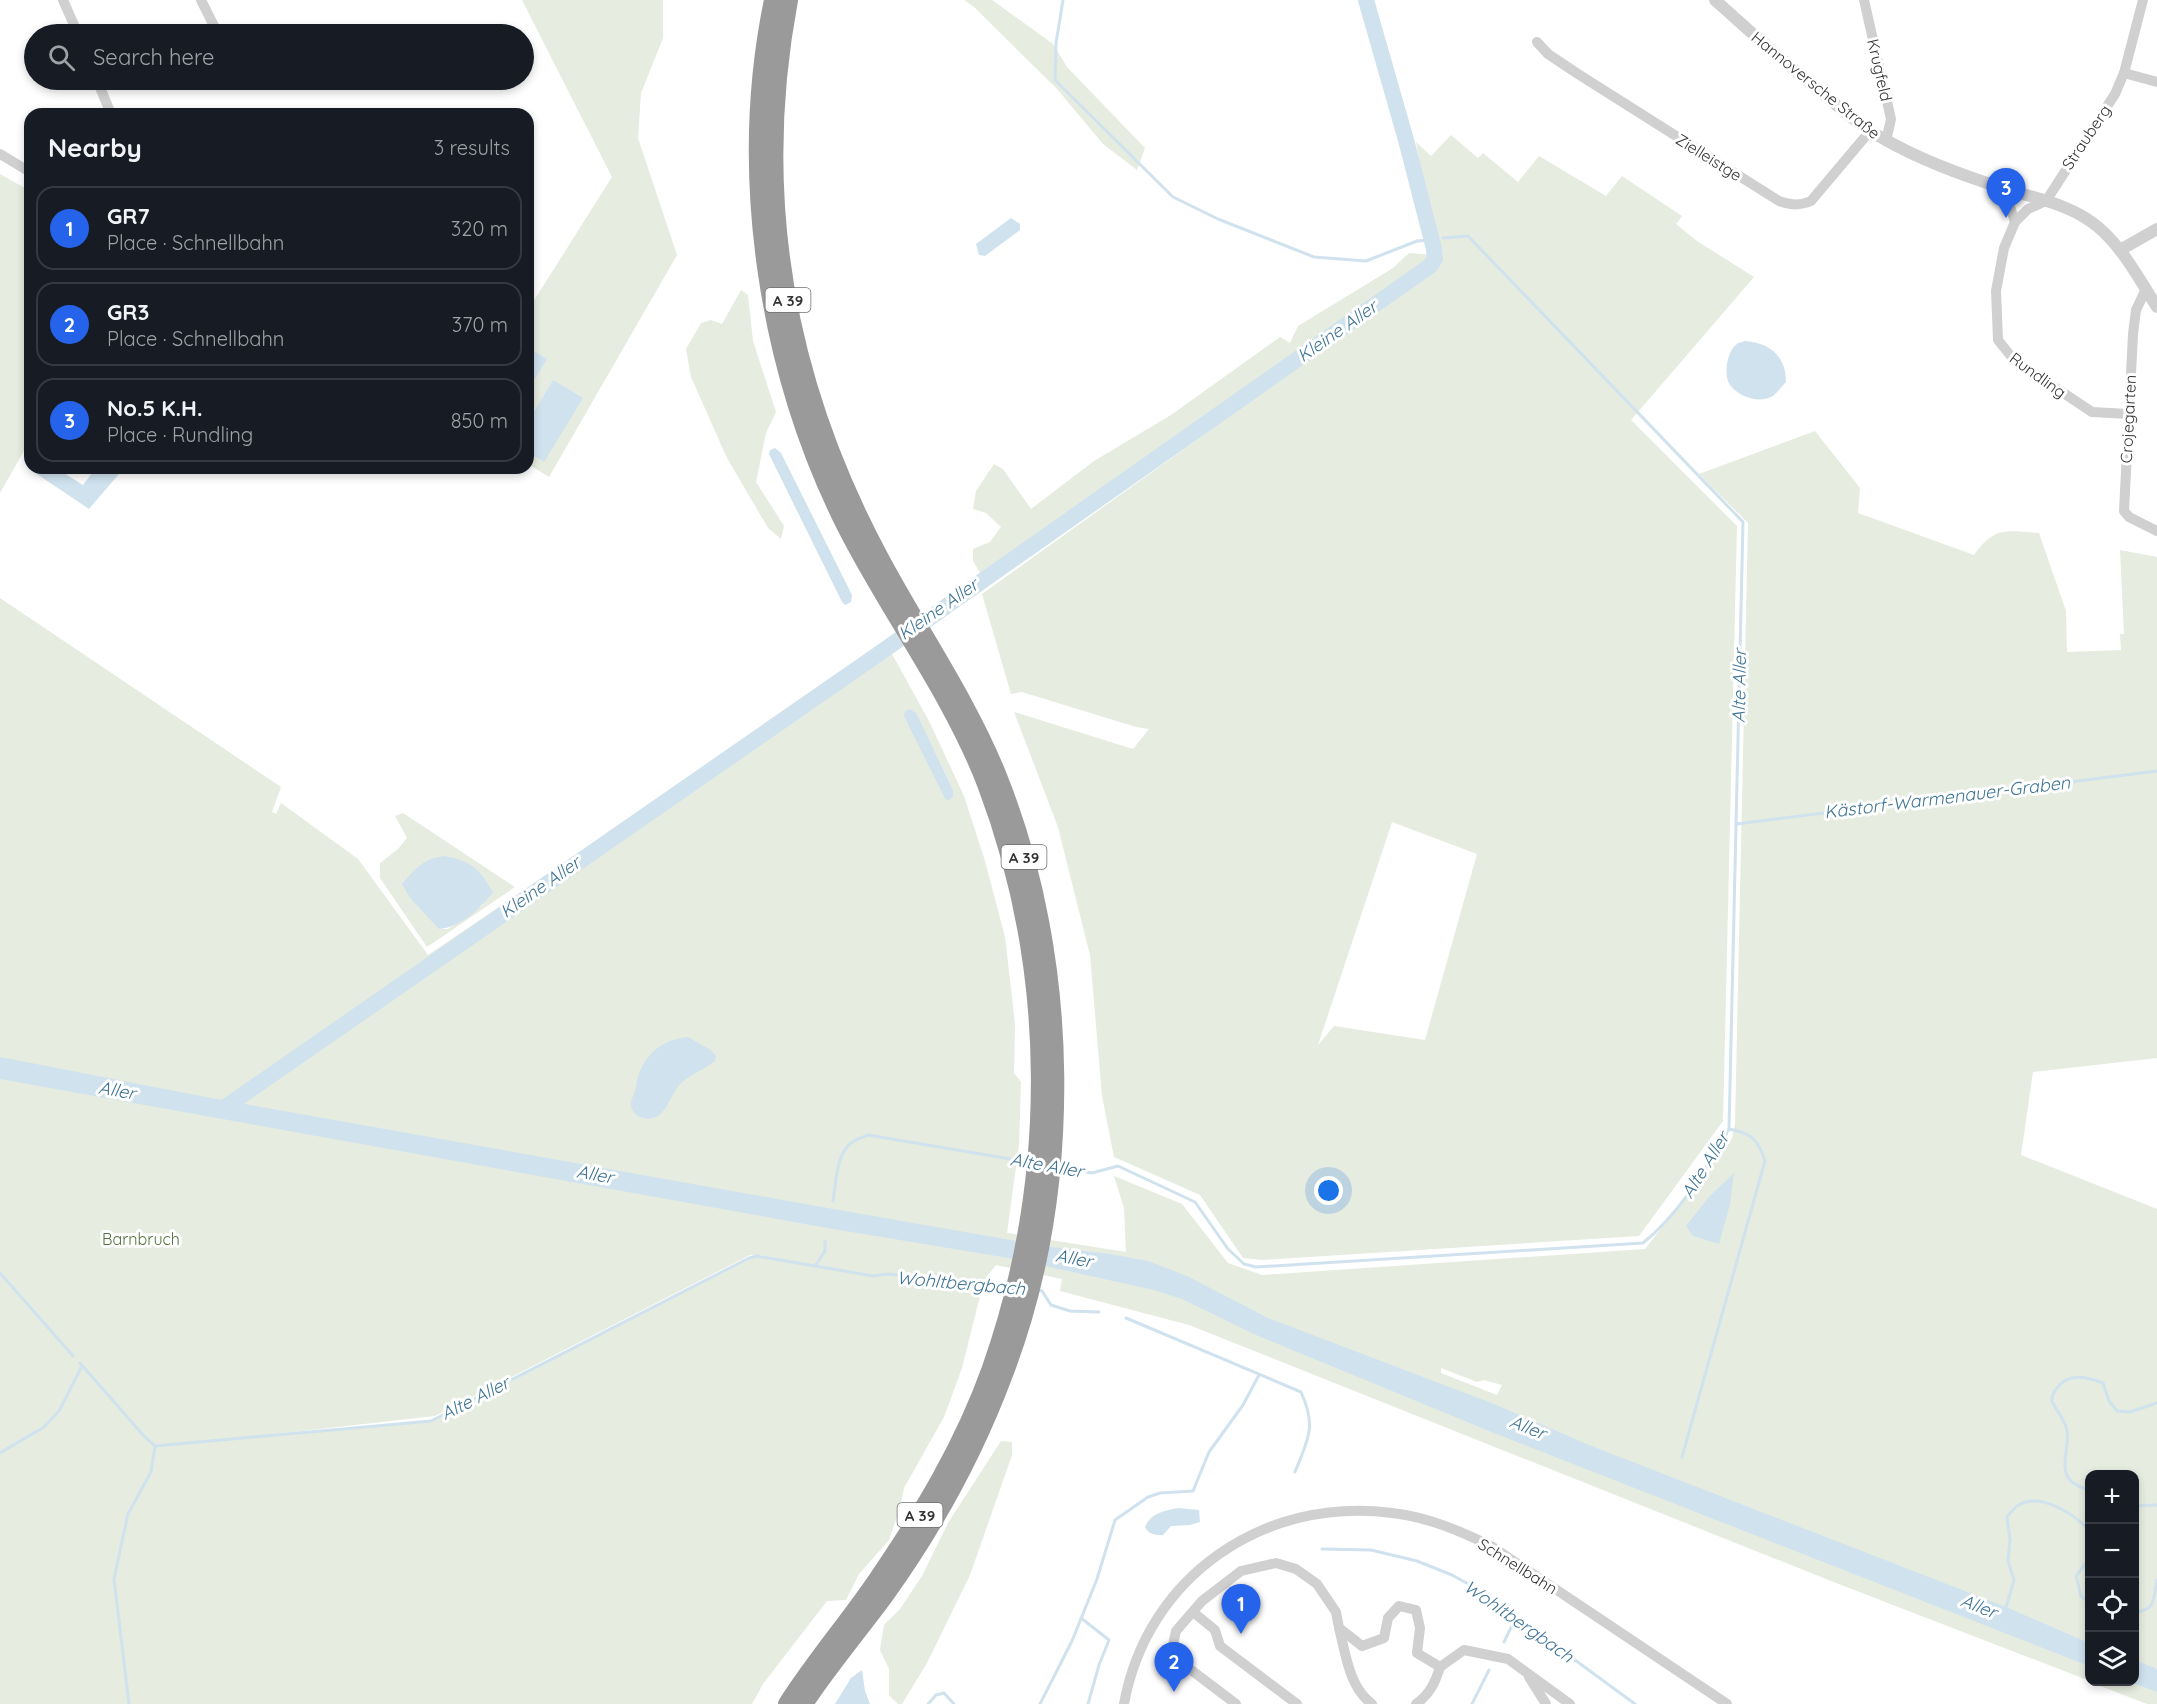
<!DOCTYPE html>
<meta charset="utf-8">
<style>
body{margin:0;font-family:Quicksand,sans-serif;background:#20242c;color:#f1f3f6}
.controls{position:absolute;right:18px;bottom:18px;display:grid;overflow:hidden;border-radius:12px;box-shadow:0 3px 9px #0003}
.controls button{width:54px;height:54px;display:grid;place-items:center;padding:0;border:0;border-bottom:2px solid #363941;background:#171b24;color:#f1f3f6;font:30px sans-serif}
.you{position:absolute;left:1329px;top:1191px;width:21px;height:21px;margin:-15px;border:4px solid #fff;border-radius:50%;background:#1a73e8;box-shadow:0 0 0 9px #1a73e833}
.badge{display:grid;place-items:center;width:39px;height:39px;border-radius:50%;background:#2563eb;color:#fff;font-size:20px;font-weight:700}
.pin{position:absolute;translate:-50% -50px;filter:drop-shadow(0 2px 3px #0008)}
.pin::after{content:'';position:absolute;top:32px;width:21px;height:18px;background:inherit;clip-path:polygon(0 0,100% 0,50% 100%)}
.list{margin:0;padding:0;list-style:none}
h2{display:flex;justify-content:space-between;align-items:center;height:78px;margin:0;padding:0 24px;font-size:26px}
h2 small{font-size:20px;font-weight:400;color:#9ea1a6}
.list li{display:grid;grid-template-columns:39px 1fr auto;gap:18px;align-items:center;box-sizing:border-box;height:84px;margin:0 12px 12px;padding:0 12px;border:2px solid #363941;border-radius:18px}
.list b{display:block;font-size:22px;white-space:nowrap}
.list p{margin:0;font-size:20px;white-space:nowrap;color:#9ea1a6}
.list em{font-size:20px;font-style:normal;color:#9ea1a6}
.icon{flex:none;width:33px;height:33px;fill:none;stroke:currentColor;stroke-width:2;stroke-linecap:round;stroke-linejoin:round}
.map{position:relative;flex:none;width:2157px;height:1704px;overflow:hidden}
.search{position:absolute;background:#171b24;box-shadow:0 3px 9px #0003;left:24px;top:24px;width:510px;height:66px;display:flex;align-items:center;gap:15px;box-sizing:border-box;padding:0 21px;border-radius:33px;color:#9ea1a6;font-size:22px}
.panel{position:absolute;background:#171b24;box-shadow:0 3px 9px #0003;left:24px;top:108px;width:510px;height:366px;border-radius:18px}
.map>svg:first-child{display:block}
.green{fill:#e6ecdf;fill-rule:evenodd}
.water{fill:#cfe2ee}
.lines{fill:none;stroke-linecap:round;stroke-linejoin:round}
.stream{stroke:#cfe2ee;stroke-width:3}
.river{stroke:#cfe2ee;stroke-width:16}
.minor{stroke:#d0d0d0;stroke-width:10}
.tertiary{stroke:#d0d0d0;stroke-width:12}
.motorway{stroke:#9a9a9a;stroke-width:18}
.labels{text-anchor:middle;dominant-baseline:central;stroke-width:6;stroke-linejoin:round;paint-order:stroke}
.shield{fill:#fff;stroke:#707070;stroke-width:1.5}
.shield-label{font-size:15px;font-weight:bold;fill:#333}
.street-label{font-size:16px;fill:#333;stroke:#fff}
.park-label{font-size:16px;fill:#56703f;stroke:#fff}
.water-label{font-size:18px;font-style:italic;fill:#3f7597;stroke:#fff}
</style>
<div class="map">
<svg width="2157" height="1704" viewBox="0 0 2157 1704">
<rect width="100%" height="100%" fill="#fff"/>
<!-- green -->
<g class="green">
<path d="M522,0H663V38L641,93L638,138L677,255L549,477L528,464V453L544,462L553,380L528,421V390L546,359L528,348V310L612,177Z"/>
<path d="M964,0H992L1053,44L1067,67L1145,148L1137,170L1103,144L1057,89L974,7Z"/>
<path d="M1451,135L1478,158L1483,153L1518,182L1539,156L1606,196L1622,176L1682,216L1676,224L1697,241L1754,277L1631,420L1737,526L1723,1121L1639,1236L1262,1260L1243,1258L1200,1195L1114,1157L1102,1096L1090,955L1058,827L1014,712L1133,749L1149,729L1136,727L1022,692L1011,694L982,594L1442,264L1432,243L1416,142L1431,156ZM1392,822L1477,854L1425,1040L1334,1026L1318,1045Z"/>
<path d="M0,174L30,191V440L0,493Z"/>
<path d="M1409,253L1435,255L982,576L973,561V549L990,542L1001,527L986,513L973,509L976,491L994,464L1003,469L1031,509L1094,461L1171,415L1280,337L1290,343L1298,326L1393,268Z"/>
<path d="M741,290L748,295L753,341L776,412L766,433L756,482L784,526L781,539L768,528L727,458L691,377L686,349L701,323L711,320L722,324Z"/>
<path d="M1815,431L1860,488L1858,513L1974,555C1995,526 2006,531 2039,533L2066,611L2067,652L2121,650L2120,634H2124L2120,550L2157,557V1058L2033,1072L2021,1155L2157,1209V1704H2147L2090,1682H2134V1474H2090V1681L1831,1581L1189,1325L1060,1291L1062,1279L996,1265L985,1279L981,1292L962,1368L944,1417L904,1488L900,1508L889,1540L859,1574L846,1600L827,1601L763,1684L752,1704H0V598L281,787L272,812L276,814L281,803L358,859L428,955L857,664L861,675L892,654L929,721L964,796L985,861L1005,937L1015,1024L1014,1073L1021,1082L1019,1145L1007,1233L1126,1252L1124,1208L1114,1176L1182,1204L1228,1263L1262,1275L1645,1249L1732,1138L1735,1124L1748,523L1699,474ZM906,711L917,714L953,790L944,797L905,716ZM750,1255H761L778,1258L757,1256L749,1258L431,1421L276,1434L435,1416ZM1441,1368L1477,1382L1484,1380L1502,1385L1497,1395L1441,1373Z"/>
<path d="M403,813L515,887L427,947L380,878V863L398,849L407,838L395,816ZM484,904L448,929H439L432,921Z"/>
<path d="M1001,1441L1012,1442V1455L970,1575L927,1663L902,1704H898L889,1695V1669L880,1650L884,1625L900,1609L922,1576L948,1523Z"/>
</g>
<!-- water -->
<g class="water">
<path d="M1011,218L1020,224V230L985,256L979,255L976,244Z"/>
<path d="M1745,341C1770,343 1786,356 1786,382C1782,386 1777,393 1773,396C1759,404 1739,397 1730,385C1723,375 1727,351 1737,344C1739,342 1743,342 1745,341Z"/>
<path d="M528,348L547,359L528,390Z"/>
<path d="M553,380L583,398L544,462L528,453V421Z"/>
<path d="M775,448L781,453L852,595L851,602L845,605L842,602L769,454L770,450Z"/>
<path d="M30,466V468H56L83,485L96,468H124L89,509L28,468Z"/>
<path d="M910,709L917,714L953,790V797L947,801L944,797L904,716L905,711Z"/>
<path d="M445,856C473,862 478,868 493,892C481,908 460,928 439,929L411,899L402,884C415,869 424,858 445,856Z"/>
<path d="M688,1037L711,1050L716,1056L715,1061C703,1071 686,1075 677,1088C670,1098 667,1111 656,1117C646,1122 632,1116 631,1105C631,1098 635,1093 636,1087C640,1058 659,1040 688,1037Z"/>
<path d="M0,1057L211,1098L833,1209L1051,1247L1110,1254L1148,1261L1187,1276L1268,1318L1494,1404L1589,1445L2006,1607L2089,1643V1666L1494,1433L1256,1335L1182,1299L1154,1290L1009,1258L833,1229L0,1079Z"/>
<path d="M1734,1173L1730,1204L1719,1244L1693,1236L1686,1226L1708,1198Z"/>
<path d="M1178,1508L1199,1510L1200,1522L1190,1525L1171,1526L1163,1535C1154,1535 1150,1535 1145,1527C1151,1513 1164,1511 1178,1508Z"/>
<path d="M2135,1660L2157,1669V1692L2130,1682H2134Z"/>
<path d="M862,1670L865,1691L870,1704H835L851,1678Z"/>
</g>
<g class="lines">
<!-- stream -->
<g class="stream">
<path d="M1063,0L1056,43L1055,80L1173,197L1218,219L1314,257L1366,261L1417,241L1432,240"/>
<path d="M1736,824L2157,771"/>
<path d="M1058,1167L1092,1173L1118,1166L1195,1202L1228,1249L1244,1264L1256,1267L1643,1243C1681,1212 1704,1171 1729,1129L1743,522L1468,236L1443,238"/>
<path d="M833,1201C836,1184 836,1154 851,1143C856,1139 863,1137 868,1135L1028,1162"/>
<path d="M815,1266L873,1276L888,1274L1008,1284"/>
<path d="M0,1273L73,1356"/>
<path d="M1035,1289L1042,1291L1051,1305L1070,1311L1099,1312"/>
<path d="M1126,1318L1301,1392C1317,1427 1308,1439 1295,1472"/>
<path d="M80,1363L143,1435L155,1446L431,1421L749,1258L757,1256L815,1266L825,1251V1241"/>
<path d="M0,1453L44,1427L59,1411L82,1366"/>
<path d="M1682,1457L1765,1161C1758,1139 1751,1133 1729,1129"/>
<path d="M2090,1492C2084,1488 2074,1485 2070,1480C2059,1468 2070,1444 2067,1430C2064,1418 2054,1407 2052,1401C2051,1396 2054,1392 2057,1388C2069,1372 2087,1377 2103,1383L2109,1401L2117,1411L2130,1412L2157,1403"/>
<path d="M2134,1506L2157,1505"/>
<path d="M1322,1549L1371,1550L1417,1561L1452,1575L1481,1591L1635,1704"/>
<path d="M2090,1558L2076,1576L2081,1596L2090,1603"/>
<path d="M2005,1611L2014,1580L2008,1561L2010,1540L2007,1517C2010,1513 2014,1509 2017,1506C2040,1491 2074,1514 2090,1531"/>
<path d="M2134,1612C2157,1611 2153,1597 2157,1580"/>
<path d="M1081,1618L1109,1640L1099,1665L1088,1704"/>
<path d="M1504,1642L1516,1617"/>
<path d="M129,1704L114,1579L128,1514L151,1472L155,1446"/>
<path d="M928,1704L936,1695L944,1693L954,1704"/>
<path d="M1040,1704L1072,1641L1097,1579L1115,1520L1148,1497L1160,1493L1193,1491L1209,1452L1243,1405L1259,1375"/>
<path d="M1472,1704L1489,1670"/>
</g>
<!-- river -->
<path class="river" d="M221,1110L877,655L1430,266L1435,259L1434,249L1406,140L1366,0"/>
<!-- minor -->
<g class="minor">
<path d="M63,0L78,34"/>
<path d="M201,0L218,34"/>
<path d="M1864,0L1891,119L1886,141"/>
<path d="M1537,42L1548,54L1578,74L1779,201C1791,205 1799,206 1811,201L1870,131"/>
<path d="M2124,73L2157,82"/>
<path d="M97,80L111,114"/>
<path d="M0,154L30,172"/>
<path d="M2004,188L2015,222"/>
<path d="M2146,289L2136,310L2133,334L2124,511L2129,517L2157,531"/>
<path d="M2128,414L2092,412L2014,360L1998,340L1996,291L2004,248L2015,222L2028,209L2046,201L2115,94L2124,73L2143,0"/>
<path d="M1193,1612L1215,1630L1220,1646L1297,1704"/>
<path d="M1339,1628C1346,1655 1349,1687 1372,1704"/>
<path d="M1529,1677L1546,1704"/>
<path d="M1124,1704C1147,1576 1265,1496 1392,1513C1428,1517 1460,1531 1491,1546L1727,1704"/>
<path d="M1236,1704L1174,1657L1172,1649L1176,1631L1202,1601L1241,1571L1276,1563L1296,1569L1317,1584L1336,1612L1339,1628L1362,1646L1384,1638L1388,1618L1399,1606L1416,1610L1420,1628L1417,1653L1440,1667L1464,1650L1508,1659L1570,1704"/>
<path d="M1416,1704C1430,1694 1435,1683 1440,1667"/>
</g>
<!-- tertiary -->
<g class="tertiary">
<path d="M1715,0C1747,29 1779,57 1811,84C1835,103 1857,125 1884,139C1919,159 1967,177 2006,189C2038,199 2072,205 2098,227C2123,248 2139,279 2157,307"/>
<path d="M2120,250L2157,229"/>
</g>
<!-- motorway -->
<g class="motorway">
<path d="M773,0C737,173 767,370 846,527C890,614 951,693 986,784C1057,971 1057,1180 991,1368C964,1444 923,1512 878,1578C849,1621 815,1660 787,1704"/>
<path d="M789,0C752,197 786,383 880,558C919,631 967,699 998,776C1072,961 1075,1191 1003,1377C974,1454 934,1527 886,1594C859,1631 829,1666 804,1704"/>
</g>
</g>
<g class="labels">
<!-- shield labels -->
<g class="shield">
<rect x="765.5" y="288" width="45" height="24" rx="4.5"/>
<rect x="1001.5" y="845" width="45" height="24" rx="4.5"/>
<rect x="897.5" y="1503" width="45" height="24" rx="4.5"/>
</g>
<g class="shield-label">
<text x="788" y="300">A 39</text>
<text x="1024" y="857">A 39</text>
<text x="920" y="1515">A 39</text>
</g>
<!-- street labels -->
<g class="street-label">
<text transform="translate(1880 70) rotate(77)">Krugfeld</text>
<text transform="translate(1816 85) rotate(39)">Hannoversche Straße</text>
<text transform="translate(2086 137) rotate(-56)">Strauberg</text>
<text transform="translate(1709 157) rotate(32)">Zielleistge</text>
<text transform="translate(2038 375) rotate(36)">Rundling</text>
<text transform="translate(2128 419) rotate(-87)">Crojegarten</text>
<text transform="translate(1518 1566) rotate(32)">Schnellbahn</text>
</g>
<!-- park labels -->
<g class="park-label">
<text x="141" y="1239">Barnbruch</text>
</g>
<!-- water labels -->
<g class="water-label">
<text transform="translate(1337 331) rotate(-35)">Kleine Aller</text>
<text transform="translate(938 609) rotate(-35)">Kleine Aller</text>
<text transform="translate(1739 686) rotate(-89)">Alte Aller</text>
<text transform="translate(1947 797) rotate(-7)">Kästorf-Warmenauer-Graben</text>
<text transform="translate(540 887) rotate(-35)">Kleine Aller</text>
<text transform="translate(117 1090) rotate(10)">Aller</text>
<text transform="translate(1047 1165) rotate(10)">Alte Aller</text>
<text transform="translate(1705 1165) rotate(-58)">Alte Aller</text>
<text transform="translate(595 1174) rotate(10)">Aller</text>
<text transform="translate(1074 1258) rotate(10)">Aller</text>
<text transform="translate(961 1283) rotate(5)">Wohltbergbach</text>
<text transform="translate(475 1398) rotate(-27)">Alte Aller</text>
<text transform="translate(1528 1427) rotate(22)">Aller</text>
<text transform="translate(1979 1606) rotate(22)">Aller</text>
<text transform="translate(1519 1621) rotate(35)">Wohltbergbach</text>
</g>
</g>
</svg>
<div class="controls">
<button>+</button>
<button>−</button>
<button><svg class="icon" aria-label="locate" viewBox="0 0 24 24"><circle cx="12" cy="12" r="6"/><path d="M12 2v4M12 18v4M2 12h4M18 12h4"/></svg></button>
<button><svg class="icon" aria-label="layers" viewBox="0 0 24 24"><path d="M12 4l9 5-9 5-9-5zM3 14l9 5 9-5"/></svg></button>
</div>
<div class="you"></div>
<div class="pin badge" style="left:1241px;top:1634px">1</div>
<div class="pin badge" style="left:1174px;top:1692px">2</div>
<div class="pin badge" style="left:2006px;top:218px">3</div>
<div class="search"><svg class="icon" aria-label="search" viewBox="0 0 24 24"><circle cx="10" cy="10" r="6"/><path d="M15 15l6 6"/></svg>Search here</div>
<section class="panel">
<h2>Nearby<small>3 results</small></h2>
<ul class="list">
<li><span class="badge">1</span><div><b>GR7</b><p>Place · Schnellbahn</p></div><em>320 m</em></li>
<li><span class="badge">2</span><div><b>GR3</b><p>Place · Schnellbahn</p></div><em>370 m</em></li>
<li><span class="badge">3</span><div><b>No.5 K.H.</b><p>Place · Rundling</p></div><em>850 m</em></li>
</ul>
</section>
</div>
